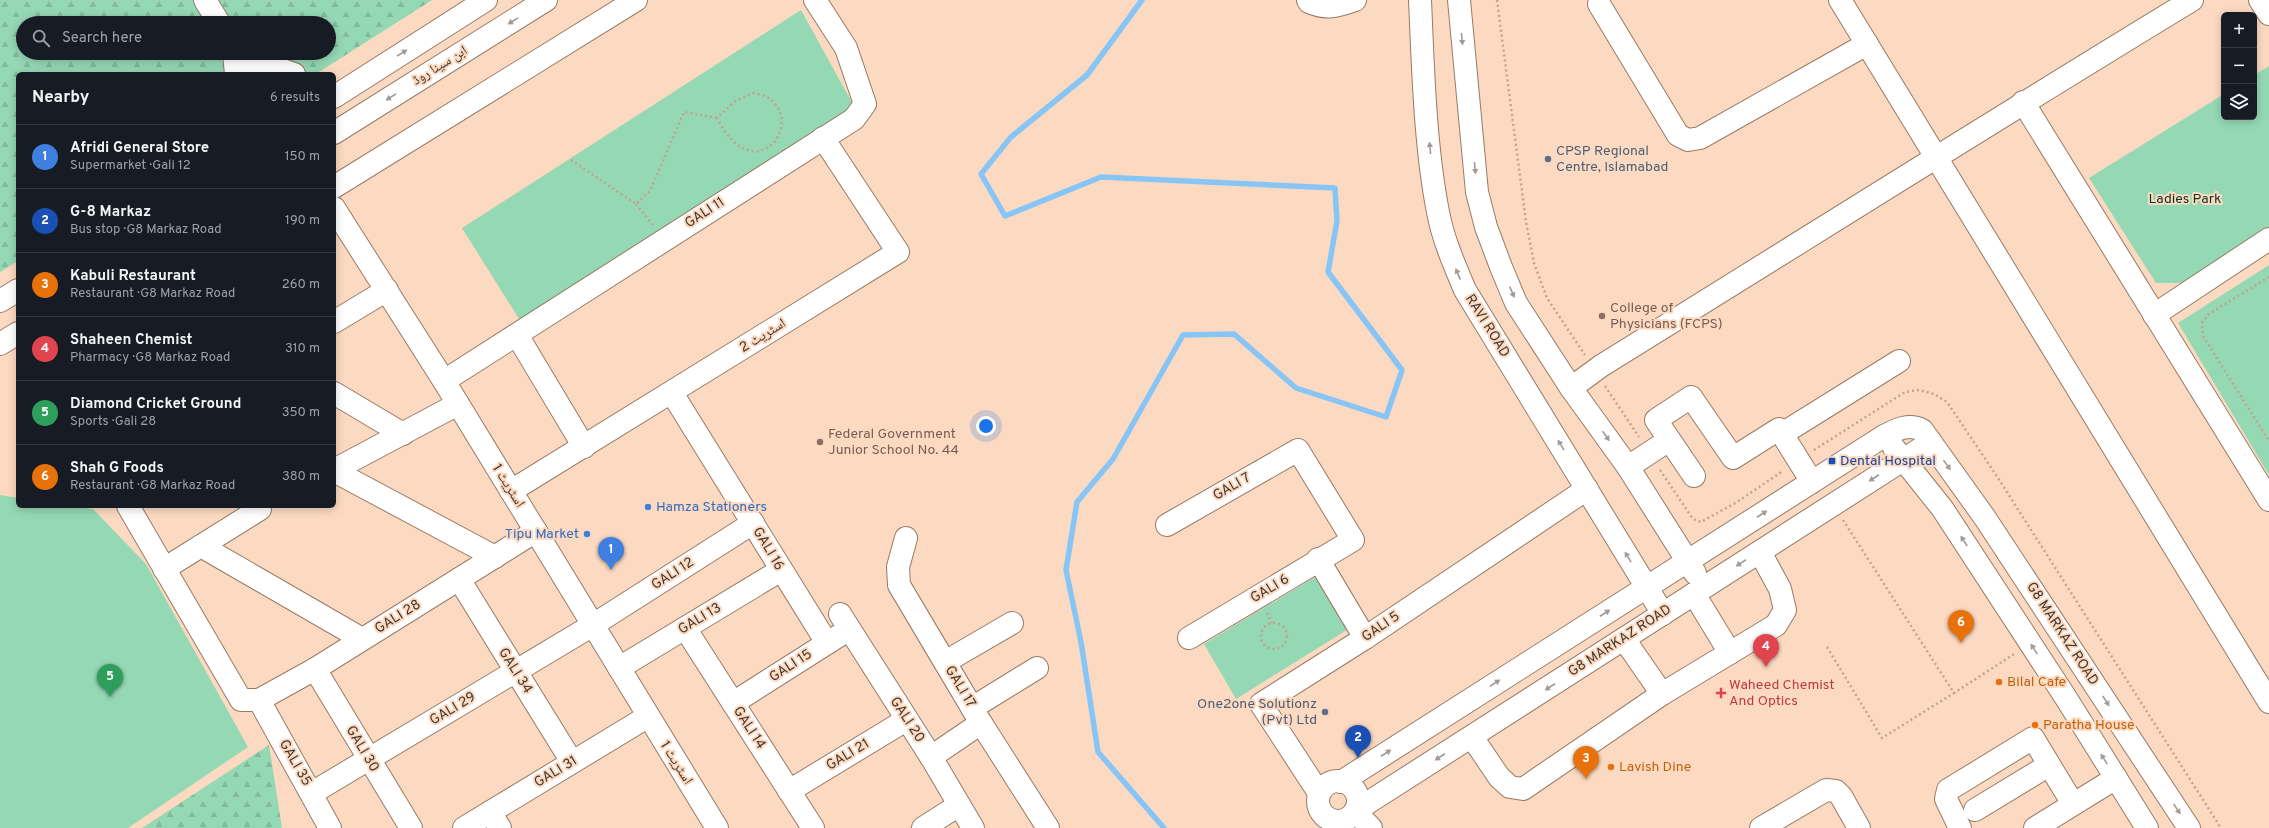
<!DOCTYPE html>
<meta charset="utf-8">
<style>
body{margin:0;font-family:Overpass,"Noto Naskh Arabic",sans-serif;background:#20242c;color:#f1f3f6}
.controls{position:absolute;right:12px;top:12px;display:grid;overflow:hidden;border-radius:6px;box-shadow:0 2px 10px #0003}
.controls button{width:36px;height:36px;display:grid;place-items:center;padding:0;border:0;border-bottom:1px solid #363941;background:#171b24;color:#f1f3f6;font:20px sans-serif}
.you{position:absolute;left:986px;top:426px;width:14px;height:14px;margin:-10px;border:3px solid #fff;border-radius:50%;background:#1a73e8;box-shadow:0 0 0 6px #1a73e833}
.badge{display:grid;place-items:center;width:26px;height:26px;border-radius:50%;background:#0b8043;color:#fff;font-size:13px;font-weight:700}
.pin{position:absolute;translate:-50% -33px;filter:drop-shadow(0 1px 2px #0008)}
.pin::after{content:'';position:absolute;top:21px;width:14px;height:12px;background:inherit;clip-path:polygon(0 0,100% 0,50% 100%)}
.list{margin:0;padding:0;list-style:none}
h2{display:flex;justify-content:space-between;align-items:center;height:52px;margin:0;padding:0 16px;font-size:17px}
h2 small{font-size:13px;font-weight:400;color:#9ea1a6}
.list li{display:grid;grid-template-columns:26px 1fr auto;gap:12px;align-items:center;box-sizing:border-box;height:64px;padding:0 16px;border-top:1px solid #363941}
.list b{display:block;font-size:15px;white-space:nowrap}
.list p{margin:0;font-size:13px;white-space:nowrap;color:#9ea1a6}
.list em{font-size:13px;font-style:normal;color:#9ea1a6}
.icon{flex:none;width:22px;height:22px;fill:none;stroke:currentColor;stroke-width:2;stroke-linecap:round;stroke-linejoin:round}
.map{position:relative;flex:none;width:2269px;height:828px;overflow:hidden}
.search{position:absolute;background:#171b24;box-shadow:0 2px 10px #0003;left:16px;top:16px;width:320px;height:44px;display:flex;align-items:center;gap:10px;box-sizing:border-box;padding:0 14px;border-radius:22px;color:#9ea1a6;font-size:15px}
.panel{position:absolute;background:#171b24;box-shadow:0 2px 10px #0003;left:16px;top:72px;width:320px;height:436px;border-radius:6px}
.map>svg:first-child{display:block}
.green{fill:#95d8b4}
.forest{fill:url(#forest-firs);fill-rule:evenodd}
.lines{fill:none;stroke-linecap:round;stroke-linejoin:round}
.stream{stroke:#87c5f7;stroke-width:5.5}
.minor-casing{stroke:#987a64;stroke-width:24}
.major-casing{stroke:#987a64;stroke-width:24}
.path{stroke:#c0a491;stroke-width:2.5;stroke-dasharray:2 3;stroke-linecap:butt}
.minor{stroke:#fff;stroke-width:22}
.major{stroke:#fff;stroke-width:22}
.oneway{fill:#a19a96}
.service-dot{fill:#5c6f8a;stroke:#fcdac2;stroke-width:1.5}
.education-dot{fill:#8d6e63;stroke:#fcdac2;stroke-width:1.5}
.transit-dot{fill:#1a4fb4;stroke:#fcdac2;stroke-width:1.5}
.shop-dot{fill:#3f7fe0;stroke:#fcdac2;stroke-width:1.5}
.food-dot{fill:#e8710a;stroke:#fcdac2;stroke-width:1.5}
.health-dot{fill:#e0444e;stroke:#fcdac2;stroke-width:1.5}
.labels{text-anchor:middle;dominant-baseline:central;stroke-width:4;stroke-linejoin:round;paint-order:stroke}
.street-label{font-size:14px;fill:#43362c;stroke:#fcdac2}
.service-label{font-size:14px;fill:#4e5e75;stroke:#fcdac2;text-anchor:start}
.park-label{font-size:14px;fill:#0f3222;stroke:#fcdac2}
.education-label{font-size:14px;fill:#785e54;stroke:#fcdac2;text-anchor:start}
.transit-label{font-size:14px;fill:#164399;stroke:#fcdac2;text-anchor:start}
.shop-label{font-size:14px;fill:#366cbe;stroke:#fcdac2;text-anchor:start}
.food-label{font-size:14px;fill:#c56008;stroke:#fcdac2;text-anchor:start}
.health-label{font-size:14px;fill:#be3a42;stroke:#fcdac2;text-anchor:start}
</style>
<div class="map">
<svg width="2269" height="828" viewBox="0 0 2269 828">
<defs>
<pattern id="forest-firs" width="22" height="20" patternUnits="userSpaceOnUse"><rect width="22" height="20" fill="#95d8b4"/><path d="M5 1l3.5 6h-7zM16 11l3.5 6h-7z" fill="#82ba9b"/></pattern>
</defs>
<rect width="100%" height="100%" fill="#fcdac2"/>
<!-- green -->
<g class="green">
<path d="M801,10L855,108L521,322L462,228Z"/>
<path d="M2269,66V227L2183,283H2156L2089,178L2224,94V117H2254V75Z"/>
<path d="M2269,265V475L2178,323Z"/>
<path d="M0,495L18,498V506H70L93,509L146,564L248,747L128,828H0Z"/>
<path d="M1315,577L1347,630L1236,699L1204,644Z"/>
</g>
<!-- forest -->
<g class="forest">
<path d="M0,0H432L316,74H18V261L0,272ZM23,23H329V53H23Z"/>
<path d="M269,745L282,828H142Z"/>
</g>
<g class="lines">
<!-- stream -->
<path class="stream" d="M1142,0L1087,75L1011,137L981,174L1005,216L1101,177L1335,188L1337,221L1328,272L1402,370L1386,417L1296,388L1234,334L1183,335L1113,459L1077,502L1066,570L1081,642L1098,752L1164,828"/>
<defs>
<g id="minor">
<path d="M205,0L219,23"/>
<path d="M1308,0L1309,2C1327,10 1337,6 1355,0"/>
<path d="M1420,0C1423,68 1425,146 1438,212C1443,239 1454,264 1465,290L1663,614"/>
<path d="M1459,0L1477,192L1486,227L1501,267L1516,303L1571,388L1628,467L1695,573"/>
<path d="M1840,0L2269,702"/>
<path d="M2260,0L2269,14"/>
<path d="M1599,4L1678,135L1688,140L1700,138L1867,44"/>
<path d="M238,53L251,74"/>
<path d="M2023,102L2269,500"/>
<path d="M334,187L636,0"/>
<path d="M334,208L444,381L717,828"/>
<path d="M2154,315L2269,239"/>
<path d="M334,322L387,290"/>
<path d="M517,335L584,447"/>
<path d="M444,381L854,119L865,104L846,48L815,0"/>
<path d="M1571,388L1601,366C1798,244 1994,120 2192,0"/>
<path d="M334,393L403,434"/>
<path d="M672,393L827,643"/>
<path d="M1782,434L1899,361"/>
<path d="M1894,448L1942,508L2066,698L2147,828"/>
<path d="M1628,467L1669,440"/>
<path d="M334,470L458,404"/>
<path d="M334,471L495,557"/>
<path d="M1694,476L1656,420L1691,397L1733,458L1779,429L1812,482"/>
<path d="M511,491L898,252L823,138"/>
<path d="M128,506L241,700H259L315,669L536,531"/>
<path d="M1167,525L1298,450L1353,540L1189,638"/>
<path d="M906,538L898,567L899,585L981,723L1048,828"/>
<path d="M201,546L362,639"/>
<path d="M1318,559L1365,638"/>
<path d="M164,569L260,509"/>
<path d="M459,579L572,762"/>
<path d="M1694,594L1730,653"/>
<path d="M840,614L931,757L973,828"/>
<path d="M685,628L813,828"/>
<path d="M1624,639L1662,694"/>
<path d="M945,662L1012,623"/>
<path d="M619,668L781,570"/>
<path d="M315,669L411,828"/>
<path d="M259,700L330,828"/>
<path d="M733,703L840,635"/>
<path d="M972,708L1037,668"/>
<path d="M1472,737L1499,777L1510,787L1523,789L1662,694L1776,625L1785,610L1780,589L1760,552"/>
<path d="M931,757L981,723"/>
<circle cx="1338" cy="801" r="20"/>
<path d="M1341,782L1884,436C1896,430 1908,423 1922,430L1985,518L2189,828"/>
<path d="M789,791L906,720"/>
<path d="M312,793L593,625L753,523"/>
<path d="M1319,793L1261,704L1365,638L1587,489"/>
<path d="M1975,810L2049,765"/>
<path d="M490,812L500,828"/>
<path d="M464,828L647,717"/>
<path d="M923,828L959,805"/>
<path d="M1371,828L1355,811L1931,442"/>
<path d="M1761,828L1826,790L1836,791L1841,796L1859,828"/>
<path d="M1960,828L1946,799L1948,790L2033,738L2073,804"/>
<path d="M2035,828L2116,778"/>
</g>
<g id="major">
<path d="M234,53L236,74"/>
<path d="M246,53L263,63L294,74"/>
<path d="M334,97L486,0"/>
<path d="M334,133L546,0"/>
<path d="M0,301L18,290"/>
<path d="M0,344L18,333"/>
</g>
</defs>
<!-- minor casing -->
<use href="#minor" class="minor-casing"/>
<!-- major casing -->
<use href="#major" class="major-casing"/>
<!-- path -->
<g class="path">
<path d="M1497,0L1526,222L1534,263L1547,298L1585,355"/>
<path d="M753,93C757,94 764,95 767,97C808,123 754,192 717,118L734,102Z"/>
<path d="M571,160L636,204L650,191L684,112L717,118"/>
<path d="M636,204L653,225"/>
<path d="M2269,277L2209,314L2202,323L2203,336L2269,441"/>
<path d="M1605,386L1639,437"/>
<path d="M1814,450L1905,392L1919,390L1934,394L1947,402L1998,478L2221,828"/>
<path d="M1660,470L1693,519L1701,522L1737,502L1783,471"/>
<path d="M1843,520L1954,693L2014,654"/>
<path d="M1267,613L1272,623"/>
<circle cx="1274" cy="636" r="13"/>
<path d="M1827,647L1882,738L1954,693"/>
</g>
<!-- minor -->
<use href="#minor" class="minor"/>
<!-- major -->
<use href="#major" class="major"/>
</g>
<!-- one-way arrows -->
<defs><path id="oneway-solid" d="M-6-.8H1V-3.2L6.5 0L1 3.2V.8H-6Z"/></defs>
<g class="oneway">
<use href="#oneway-solid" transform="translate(513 21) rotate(148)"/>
<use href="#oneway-solid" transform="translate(1462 39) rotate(84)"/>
<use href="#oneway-solid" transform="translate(402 53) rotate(-32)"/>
<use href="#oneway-solid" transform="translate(391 97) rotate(148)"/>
<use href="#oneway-solid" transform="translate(1430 148) rotate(-96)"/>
<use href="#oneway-solid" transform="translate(1475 168) rotate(84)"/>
<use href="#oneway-solid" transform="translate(1458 274) rotate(-113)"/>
<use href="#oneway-solid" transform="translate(1512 292) rotate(67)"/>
<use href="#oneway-solid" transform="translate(1606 436) rotate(55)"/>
<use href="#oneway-solid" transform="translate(1561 445) rotate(-121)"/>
<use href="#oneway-solid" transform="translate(1947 465) rotate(54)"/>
<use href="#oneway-solid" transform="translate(1874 478) rotate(147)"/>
<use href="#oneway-solid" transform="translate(1762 514) rotate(-33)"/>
<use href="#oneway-solid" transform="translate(1964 541) rotate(-123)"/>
<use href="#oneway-solid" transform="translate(1628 557) rotate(-121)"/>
<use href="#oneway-solid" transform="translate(1741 563) rotate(147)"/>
<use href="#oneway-solid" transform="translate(1605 613) rotate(-33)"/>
<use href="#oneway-solid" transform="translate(2034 649) rotate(-123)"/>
<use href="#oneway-solid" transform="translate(1495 683) rotate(-33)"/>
<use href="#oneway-solid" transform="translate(1550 687) rotate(147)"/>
<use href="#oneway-solid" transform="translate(2106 701) rotate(57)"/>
<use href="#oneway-solid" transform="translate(1386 753) rotate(-33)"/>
<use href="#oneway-solid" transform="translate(1440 757) rotate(147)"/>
<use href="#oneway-solid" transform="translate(2104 759) rotate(-122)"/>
<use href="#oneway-solid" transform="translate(2177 809) rotate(57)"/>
</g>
<!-- markers -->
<g class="service-dot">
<circle cx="1548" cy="159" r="4"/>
<circle cx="1325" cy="712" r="4"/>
</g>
<g class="education-dot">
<circle cx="1602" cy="316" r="4"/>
<circle cx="820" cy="442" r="4"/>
</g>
<rect class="transit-dot" x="1828" y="457" width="8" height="8" rx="2"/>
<g class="shop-dot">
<circle cx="648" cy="507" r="4"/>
<circle cx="587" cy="534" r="4"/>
</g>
<g class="food-dot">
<circle cx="1999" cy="682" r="4"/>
<circle cx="2035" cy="725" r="4"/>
<circle cx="1611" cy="767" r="4"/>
</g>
<path class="health-dot" d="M1719 687h4v4h4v4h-4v4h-4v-4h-4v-4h4z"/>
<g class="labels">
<!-- street labels -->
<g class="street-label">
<text transform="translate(440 66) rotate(-32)">ابن سینا روڈ</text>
<text transform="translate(705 213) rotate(-33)">GALI 11</text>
<text transform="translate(1487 326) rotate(58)">RAVI ROAD</text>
<text transform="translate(763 336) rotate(-32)">اسٹریٹ 2</text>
<text transform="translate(508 486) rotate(58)">اسٹریٹ 1</text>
<text transform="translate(1232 487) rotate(-30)">GALI 7</text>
<text transform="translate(768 549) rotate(59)">GALI 16</text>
<text transform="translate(673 574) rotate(-33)">GALI 12</text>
<text transform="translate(1270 589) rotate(-31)">GALI 6</text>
<text transform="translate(398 617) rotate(-32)">GALI 28</text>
<text transform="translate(700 619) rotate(-31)">GALI 13</text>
<text transform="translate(1381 627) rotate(-34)">GALI 5</text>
<text transform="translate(2062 634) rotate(57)">G8 MARKAZ ROAD</text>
<text transform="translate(1620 641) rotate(-33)">G8 MARKAZ ROAD</text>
<text transform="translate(791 666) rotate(-33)">GALI 15</text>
<text transform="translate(515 671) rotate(58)">GALI 34</text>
<text transform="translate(960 687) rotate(59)">GALI 17</text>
<text transform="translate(453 709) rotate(-31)">GALI 29</text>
<text transform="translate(907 720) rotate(57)">GALI 20</text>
<text transform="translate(749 728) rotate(57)">GALI 14</text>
<text transform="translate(362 749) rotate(59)">GALI 30</text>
<text transform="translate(848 755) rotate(-31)">GALI 21</text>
<text transform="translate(295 763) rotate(60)">GALI 35</text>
<text transform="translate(676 763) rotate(58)">اسٹریٹ 1</text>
<text transform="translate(556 772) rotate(-31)">GALI 31</text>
</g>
<!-- service labels -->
<g class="service-label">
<text x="1556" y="151">CPSP Regional<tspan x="1556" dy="16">Centre, Islamabad</tspan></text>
<text x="1317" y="704" text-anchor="end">One2one Solutionz<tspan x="1317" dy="16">(Pvt) Ltd</tspan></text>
</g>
<!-- park labels -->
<g class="park-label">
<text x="2185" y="199">Ladies Park</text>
</g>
<!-- education labels -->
<g class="education-label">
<text x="1610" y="308">College of<tspan x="1610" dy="16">Physicians (FCPS)</tspan></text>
<text x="828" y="434">Federal Government<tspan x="828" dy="16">Junior School No. 44</tspan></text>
</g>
<!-- transit labels -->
<g class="transit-label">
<text x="1840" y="461">Dental Hospital</text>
</g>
<!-- shop labels -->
<g class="shop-label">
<text x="656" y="507">Hamza Stationers</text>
<text x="579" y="534" text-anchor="end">Tipu Market</text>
</g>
<!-- food labels -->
<g class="food-label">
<text x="2007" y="682">Bilal Cafe</text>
<text x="2043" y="725">Paratha House</text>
<text x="1619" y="767">Lavish Dine</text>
</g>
<!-- health labels -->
<g class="health-label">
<text x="1729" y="685">Waheed Chemist<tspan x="1729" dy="16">And Optics</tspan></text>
</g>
</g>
</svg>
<div class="controls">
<button>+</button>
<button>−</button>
<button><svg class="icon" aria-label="layers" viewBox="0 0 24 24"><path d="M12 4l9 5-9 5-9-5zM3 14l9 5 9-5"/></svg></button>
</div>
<div class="you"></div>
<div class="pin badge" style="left:611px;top:570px;background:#3f7fe0">1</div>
<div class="pin badge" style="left:1358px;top:758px;background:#1a4fb4">2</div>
<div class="pin badge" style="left:1586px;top:779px;background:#e8710a">3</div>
<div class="pin badge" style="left:1766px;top:667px;background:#e0444e">4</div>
<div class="pin badge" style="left:110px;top:697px;background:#2e9e5b">5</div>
<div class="pin badge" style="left:1961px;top:643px;background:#e8710a">6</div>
<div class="search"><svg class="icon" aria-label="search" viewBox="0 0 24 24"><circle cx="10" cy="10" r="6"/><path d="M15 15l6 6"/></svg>Search here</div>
<section class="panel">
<h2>Nearby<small>6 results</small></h2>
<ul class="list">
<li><span class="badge" style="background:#3f7fe0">1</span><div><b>Afridi General Store</b><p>Supermarket · Gali 12</p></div><em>150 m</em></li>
<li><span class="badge" style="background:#1a4fb4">2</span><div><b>G-8 Markaz</b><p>Bus stop · G8 Markaz Road</p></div><em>190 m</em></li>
<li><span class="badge" style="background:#e8710a">3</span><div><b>Kabuli Restaurant</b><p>Restaurant · G8 Markaz Road</p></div><em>260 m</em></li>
<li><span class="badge" style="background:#e0444e">4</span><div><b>Shaheen Chemist</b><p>Pharmacy · G8 Markaz Road</p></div><em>310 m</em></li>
<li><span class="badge" style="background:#2e9e5b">5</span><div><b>Diamond Cricket Ground</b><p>Sports · Gali 28</p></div><em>350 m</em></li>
<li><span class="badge" style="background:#e8710a">6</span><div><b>Shah G Foods</b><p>Restaurant · G8 Markaz Road</p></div><em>380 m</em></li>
</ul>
</section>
</div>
